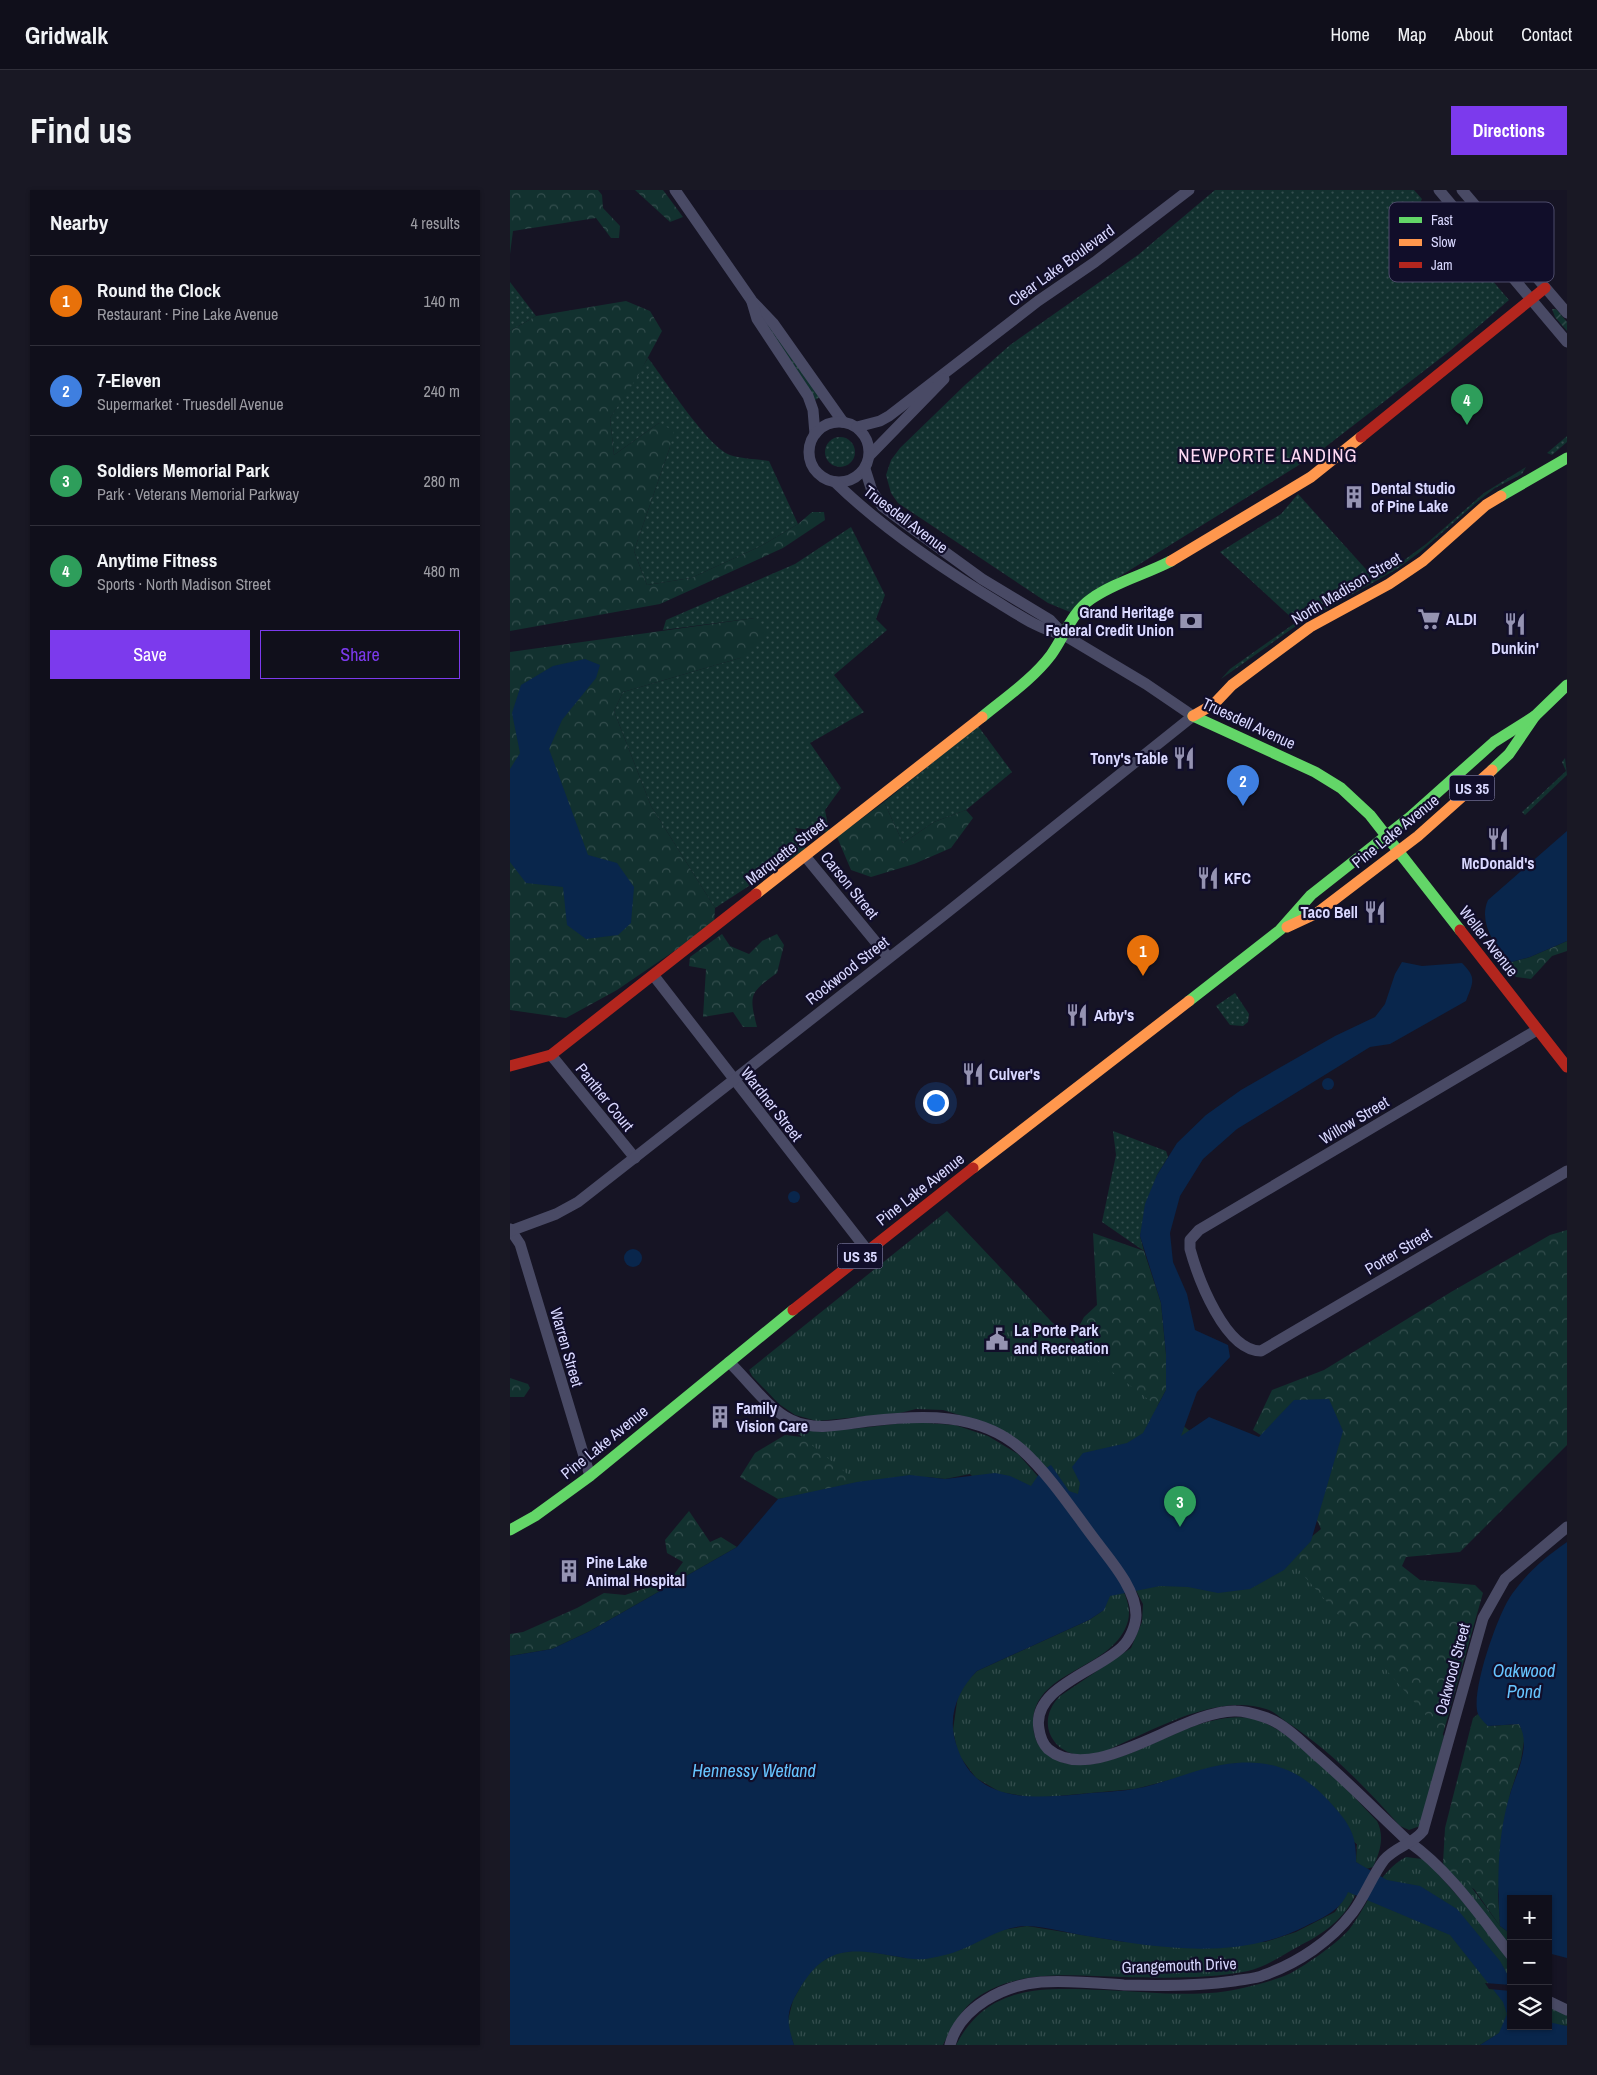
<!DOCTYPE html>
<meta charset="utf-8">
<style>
body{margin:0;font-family:"Archivo Narrow",sans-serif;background:#191824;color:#f1f3f6}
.controls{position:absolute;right:15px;bottom:15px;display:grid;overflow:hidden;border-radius:0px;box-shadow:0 1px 4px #0004}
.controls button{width:45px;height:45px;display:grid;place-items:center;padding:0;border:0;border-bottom:1px solid #302f3a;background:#100f1b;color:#f1f3f6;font:25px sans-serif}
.you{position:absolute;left:425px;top:912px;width:18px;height:18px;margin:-12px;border:4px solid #fff;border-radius:50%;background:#1a73e8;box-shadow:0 0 0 8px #1a73e833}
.badge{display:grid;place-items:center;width:32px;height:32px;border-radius:50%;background:#7c3aed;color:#fff;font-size:16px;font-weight:700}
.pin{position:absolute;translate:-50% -41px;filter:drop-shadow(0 1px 2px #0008)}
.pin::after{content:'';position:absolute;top:26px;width:18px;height:15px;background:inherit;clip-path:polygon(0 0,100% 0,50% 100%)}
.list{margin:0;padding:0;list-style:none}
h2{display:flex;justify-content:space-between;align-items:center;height:65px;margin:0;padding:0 20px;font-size:21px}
h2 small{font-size:16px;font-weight:400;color:#9c9ca3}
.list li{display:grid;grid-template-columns:32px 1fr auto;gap:15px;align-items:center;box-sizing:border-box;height:90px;padding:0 20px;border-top:1px solid #302f3a}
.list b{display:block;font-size:19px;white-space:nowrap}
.list p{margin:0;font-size:16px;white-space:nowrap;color:#9c9ca3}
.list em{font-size:16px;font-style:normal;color:#9c9ca3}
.actions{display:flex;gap:10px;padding:15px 20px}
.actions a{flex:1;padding:11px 0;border:1px solid #7c3aed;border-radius:0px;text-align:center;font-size:18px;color:#7c3aed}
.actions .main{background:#7c3aed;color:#fff}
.icon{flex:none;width:28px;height:28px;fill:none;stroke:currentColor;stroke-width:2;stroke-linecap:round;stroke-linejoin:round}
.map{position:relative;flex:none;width:1057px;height:1855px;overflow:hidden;border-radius:0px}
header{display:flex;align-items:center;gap:30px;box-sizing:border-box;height:70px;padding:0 25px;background:#100f1b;border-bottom:1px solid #302f3a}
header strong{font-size:24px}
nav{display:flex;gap:28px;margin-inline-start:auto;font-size:18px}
.intro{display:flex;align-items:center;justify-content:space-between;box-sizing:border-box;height:120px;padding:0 30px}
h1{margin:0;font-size:35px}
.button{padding:12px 22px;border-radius:0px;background:#7c3aed;color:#fff;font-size:18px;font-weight:700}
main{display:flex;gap:30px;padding:0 30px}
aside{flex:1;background:#100f1b;border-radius:0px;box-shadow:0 1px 4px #0004}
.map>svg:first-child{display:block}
.grass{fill:url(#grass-dots)}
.forest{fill:url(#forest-crowns)}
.park{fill:url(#park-tufts)}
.garden{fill:url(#garden-furrows)}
.water{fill:#09264c}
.pier{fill:#161424}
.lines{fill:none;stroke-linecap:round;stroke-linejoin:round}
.street{stroke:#494a65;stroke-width:11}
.fast{stroke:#63d668;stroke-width:11}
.slow{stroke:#ff974d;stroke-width:11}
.jam{stroke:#b3261e;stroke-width:11}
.labels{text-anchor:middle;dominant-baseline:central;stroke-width:4.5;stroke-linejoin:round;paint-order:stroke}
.shield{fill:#110e2a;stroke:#9d9bbf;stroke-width:1}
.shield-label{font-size:15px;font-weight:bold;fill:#d9d8ff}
.street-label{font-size:16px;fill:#d9d8ff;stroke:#110e2a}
.poi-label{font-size:16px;font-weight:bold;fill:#d9d8ff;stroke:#110e2a;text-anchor:start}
.water-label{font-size:18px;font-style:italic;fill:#66c4ff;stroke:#110e2a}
.quarter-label{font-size:19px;letter-spacing:1px;fill:#ffdaf4;stroke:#110e2a}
.key{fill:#110e2a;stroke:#4d4b6a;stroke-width:1}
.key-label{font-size:14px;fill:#d9d8ff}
</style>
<header>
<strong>Gridwalk</strong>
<nav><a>Home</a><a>Map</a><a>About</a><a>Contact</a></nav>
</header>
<div class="intro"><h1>Find us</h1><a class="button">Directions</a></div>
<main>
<aside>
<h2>Nearby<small>4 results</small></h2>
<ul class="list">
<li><span class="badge" style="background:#e8710a">1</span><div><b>Round the Clock</b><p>Restaurant · Pine Lake Avenue</p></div><em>140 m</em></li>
<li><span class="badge" style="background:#3f7fe0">2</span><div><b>7-Eleven</b><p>Supermarket · Truesdell Avenue</p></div><em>240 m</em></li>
<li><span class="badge" style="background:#2e9e5b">3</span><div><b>Soldiers Memorial Park</b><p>Park · Veterans Memorial Parkway</p></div><em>280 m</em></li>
<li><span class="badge" style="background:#2e9e5b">4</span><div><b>Anytime Fitness</b><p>Sports · North Madison Street</p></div><em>480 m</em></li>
</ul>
<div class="actions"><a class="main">Save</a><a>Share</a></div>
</aside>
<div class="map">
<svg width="1057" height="1855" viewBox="0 0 1057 1855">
<defs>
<pattern id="grass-dots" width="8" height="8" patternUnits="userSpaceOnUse" patternTransform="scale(1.25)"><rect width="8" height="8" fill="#12312f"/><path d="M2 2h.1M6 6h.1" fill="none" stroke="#344e4e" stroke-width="1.8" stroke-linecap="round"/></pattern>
<pattern id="forest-crowns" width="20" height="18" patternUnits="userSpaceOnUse" patternTransform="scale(1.25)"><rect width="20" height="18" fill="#12312f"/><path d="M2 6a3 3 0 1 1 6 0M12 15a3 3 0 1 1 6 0" fill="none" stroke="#344e4e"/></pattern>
<pattern id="park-tufts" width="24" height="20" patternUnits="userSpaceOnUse" patternTransform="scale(1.25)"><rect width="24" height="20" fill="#12312f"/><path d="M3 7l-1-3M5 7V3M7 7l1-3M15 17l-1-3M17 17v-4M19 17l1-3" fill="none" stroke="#344e4e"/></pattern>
<pattern id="garden-furrows" width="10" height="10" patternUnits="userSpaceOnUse" patternTransform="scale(1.25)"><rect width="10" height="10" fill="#12312f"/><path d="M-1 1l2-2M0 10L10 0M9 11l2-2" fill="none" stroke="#344e4e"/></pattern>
</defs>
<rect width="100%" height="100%" fill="#161424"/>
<!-- grass -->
<g class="grass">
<path d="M705,0H904L912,9L909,15L923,30L930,29L999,110L941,160L805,265L612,385L560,422L538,413L388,313L381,303L376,285L381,270L390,258L455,195L500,155L628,65Z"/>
<path d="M0,92L26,126L0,141Z"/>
<path d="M250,125H251L310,207L305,210Z"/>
<path d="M138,168C155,190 197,256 220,265C232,269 247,269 259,271L288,334L251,356L181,388L137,395L124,361L160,257L149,233L104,265L100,228Z"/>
<path d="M1057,246V252L1042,265L1037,263Z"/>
<circle cx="330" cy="262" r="15"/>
<path d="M1016,277L1012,284L985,298L967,312L910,362L887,379L783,438L711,489L720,479L785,433L882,379L916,354L974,303Z"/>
<path d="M788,304L863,387L784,430L710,362L771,324Z"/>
<path d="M341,337L375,405L366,429L377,440L324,485L354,522L300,553L331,598L315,620L319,642L285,638L296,659L205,718L141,616L104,521L113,502L230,468L245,428L153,440L156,430L285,374Z"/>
<path d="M468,536L502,582L456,620L424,632L393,653L374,612Z"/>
<path d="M1055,568L1057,585L1015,625L1012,622L1056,581L1052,572Z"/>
<path d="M725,803L739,824L738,832L733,836L720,835L706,816Z"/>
<path d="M603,941L656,961L658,967L647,985L630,1046L634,1061L592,1032L606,965Z"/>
</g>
<!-- forest -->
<g class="forest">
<path d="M0,0H88L92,5L93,18L110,36L109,48H101L86,28L3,41L0,64Z"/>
<path d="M125,0H153L173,27L160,32Z"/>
<path d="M116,111L140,121L152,141L128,186L100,228L104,265L149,233L164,241L160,257L124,361L137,395L181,388L251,356L288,334L302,322H314L315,330L273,358L150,414L0,441V141L26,126Z"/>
<path d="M245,428L258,444L230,468L113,502L104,521L141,616L205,718L204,734L107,800L56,828L0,820V462Z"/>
<path d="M374,612L393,653L424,632L456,620L463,628L441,658L404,674L361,687L341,680L327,647Z"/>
<path d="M212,744L220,756L239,764L252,751L267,744L274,755L267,783C239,803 239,805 247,837H233L223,822L193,827L196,779L179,776L180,767Z"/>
<path d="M1057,751V761L1042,766L1021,789L1006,787L998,777V773L1020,767Z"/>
<path d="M1057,1040V1255L950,1362L896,1367L892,1376L910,1390L965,1395L973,1403L921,1586L847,1571L741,1506L784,1361L811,1339L775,1261L743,1240L762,1200L814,1180L941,1102L1040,1045Z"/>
<path d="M583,1043L634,1061L651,1113L656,1164V1200L633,1243L595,1212L563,1148L574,1127L587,1115Z"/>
<path d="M0,1188L18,1194L20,1198L14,1207H0Z"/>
<path d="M275,1245L509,1273L268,1309L230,1287L245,1263Z"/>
<path d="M179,1321L200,1352L211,1347L227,1357L80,1441L42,1459L0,1466V1444L13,1442L67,1418L94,1403L115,1405L160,1390L173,1372L157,1363L155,1350Z"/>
<path d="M968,1524L978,1536L1009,1534L1015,1545L1011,1570L1000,1604L988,1704L990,1736L964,1699L940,1686L933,1673L935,1638L963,1528Z"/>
</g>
<!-- park -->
<g class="park">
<path d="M437,1021L555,1146L680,1241L782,1372L934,1546L915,1623L910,1636L899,1640L890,1636C856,1598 821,1561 778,1533C772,1529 764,1521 756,1519C711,1504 655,1534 615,1552C605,1556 593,1564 583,1565C546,1571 522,1534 550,1506L621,1458L632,1432L633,1414L607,1364L565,1310L469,1231L433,1220L406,1219L390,1223L307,1231L285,1225L269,1214L242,1186L239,1180Z"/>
<path d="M403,1232L445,1235L478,1246L508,1264L532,1291L608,1389C616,1406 624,1421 615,1439C594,1483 514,1482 524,1543C527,1558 537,1566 551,1572C586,1585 642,1553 676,1539C697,1531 728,1522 750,1531C791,1547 836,1599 867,1631C875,1647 870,1662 863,1677L856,1679L846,1672L847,1654L727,1573L625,1599L525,1608L490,1602L466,1588L448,1564L443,1540L448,1505L454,1494L467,1481L579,1430L594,1420L460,1284L435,1289L400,1285L347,1292L276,1234C319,1246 360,1236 403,1232Z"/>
<path d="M896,1667L912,1669L919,1674L962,1722L1001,1772V1836L970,1855H446C478,1793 534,1798 594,1800C641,1802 692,1809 737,1797C751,1794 768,1789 781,1783C797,1774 830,1752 841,1737C859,1713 868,1682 896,1667Z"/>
<path d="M954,1687L990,1736L1001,1744V1758L947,1694Z"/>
<path d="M838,1701L846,1703C836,1728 812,1745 789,1756C773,1765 756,1777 738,1781C700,1789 652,1788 613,1787C564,1786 507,1778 465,1809C450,1821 441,1838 433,1855H284L277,1834L283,1810L296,1787L309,1773L327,1763L351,1760L396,1768L450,1760L491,1740L517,1736L615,1752H755L786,1742L825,1722Z"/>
<path d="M1038,1816L1057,1824V1836L1038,1834Z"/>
</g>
<!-- garden -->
<path class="garden" d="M1042,119H1046L1057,132V141L1045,127Z"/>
<!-- water -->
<g class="water">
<path d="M75,469L90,475L86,488L52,530L39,559L78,665L107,673L124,697L121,733L108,745L76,749L57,735L53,697L16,693L0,672V579L10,563L2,523L11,495L43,476Z"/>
<path d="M1057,641V751L1020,767L998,773C985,754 968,733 978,710Z"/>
<path d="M892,772L912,776L952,773C967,788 963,792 956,811L880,854L860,857L727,939L693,969L670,1006L660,1043L663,1072L677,1104L685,1140L718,1155L720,1167L687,1202L671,1246L699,1227L749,1247L784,1210L819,1209L833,1241L801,1351L774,1380L740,1399L708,1403L678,1397L650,1396L600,1406L594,1420L579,1430L467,1481C450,1498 439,1521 444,1546C459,1613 516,1609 572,1604C589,1602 607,1602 624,1599C659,1593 692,1575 727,1573C765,1570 793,1583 818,1610C837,1631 847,1642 846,1672L877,1690L910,1696L947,1719L990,1771L1001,1791V1836H1038V1832L1057,1836V1855H970L989,1843L997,1824L993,1812L940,1745L838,1702C830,1721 814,1727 796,1736C727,1771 650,1758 577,1746C558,1743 537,1737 517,1736C492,1736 473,1751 450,1760C441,1764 431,1766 421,1768C410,1771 395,1768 384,1766C340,1758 315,1756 290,1798C276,1821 276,1830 284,1855H0V1466L42,1459L80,1441L227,1357L268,1309L347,1292L400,1285L435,1289L485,1283L500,1286L521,1296L531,1281L541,1275L559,1301L568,1304L570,1293L562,1277L573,1263L617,1253L633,1243L656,1200V1164L651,1113L630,1046L635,1014L647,985L667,953L696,925L731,900L825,846L865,827L875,814L885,784Z"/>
<circle cx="818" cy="894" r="6"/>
<circle cx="284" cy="1007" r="6"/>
<circle cx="123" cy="1068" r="9"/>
<path d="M1057,1352V1768L1038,1763V1709H1001V1744L990,1736C987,1690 987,1645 1001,1601C1008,1580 1021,1555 1009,1534L978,1536C975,1533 970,1528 968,1524C960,1503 988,1423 1002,1404C1018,1382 1034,1368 1057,1352Z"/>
</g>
<!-- pier -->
<path class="pier" d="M975,1793L1001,1795V1801L979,1799Z"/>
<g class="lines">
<!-- street -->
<g class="street">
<path d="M165,0L242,111L263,133L333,232"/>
<path d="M929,0L1057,152"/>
<path d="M952,0L1057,123"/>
<path d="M242,112L247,129L298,206L303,220L305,244"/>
<circle cx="329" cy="262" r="30"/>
<path d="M347,237L370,231L379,226L528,111L585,72L679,0"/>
<path d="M360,265L434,189"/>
<path d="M325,292C372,338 433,379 489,413C510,426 529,439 554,445"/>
<path d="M295,666L378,767"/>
<path d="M144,786L357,1060"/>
<path d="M1027,840L689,1040L680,1050V1059C688,1088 715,1161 751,1161L1057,981"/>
<path d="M41,865L125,968"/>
<path d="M0,1039L10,1054L80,1286"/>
<path d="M0,1041L46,1024L68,1012L434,725L683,526L636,494L554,445L540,430L472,389L388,328L372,316L362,301L355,279"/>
<path d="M219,1172C238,1190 257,1218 281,1230C305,1242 335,1234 359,1231C411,1225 469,1222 511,1259C540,1285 563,1321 586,1351C601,1371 626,1399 626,1425C626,1435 620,1449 613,1456C591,1480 521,1497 529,1539C530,1546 533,1554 538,1559C584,1598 673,1519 726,1521C735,1521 745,1524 754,1527C773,1533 789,1549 804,1563C837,1591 867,1622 899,1652C940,1681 970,1726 1001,1765"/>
<path d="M1038,1811L1057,1820"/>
<path d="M440,1855C450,1817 494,1795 531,1792C558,1790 587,1793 614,1795C650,1796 689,1796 724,1791C734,1789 745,1789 754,1785C788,1773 821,1751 843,1722C855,1706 862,1686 874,1670C885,1657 903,1654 913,1641L973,1428L995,1389L1057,1337"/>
</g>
<!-- fast -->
<g class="fast">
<path d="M991,306L1057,268"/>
<path d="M683,526L805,582L831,598L860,625L950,740"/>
<path d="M472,527C495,508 523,489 541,465C554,447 562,422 581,409C605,392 634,385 661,371"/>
<path d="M982,580L999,564L1025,526L1057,495"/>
<path d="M679,811L770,740L801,705L900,627L984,552L1025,526"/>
<path d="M0,1340L25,1326L80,1286L283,1120"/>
</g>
<!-- slow -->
<g class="slow">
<path d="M661,371L801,287L851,247"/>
<path d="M683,526L704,514L722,495L800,437L879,394L913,371L976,315L991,306"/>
<path d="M246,704L472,527"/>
<path d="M777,737L807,723L908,646L982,580"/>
<path d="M463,978L679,811"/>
</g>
<!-- jam -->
<g class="jam">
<path d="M851,247L1035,98"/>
<path d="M950,740L1057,877"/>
<path d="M0,876L41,865L246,704"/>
<path d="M283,1120L463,978"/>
</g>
</g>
<!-- icons -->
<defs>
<symbol id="building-bare" viewBox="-9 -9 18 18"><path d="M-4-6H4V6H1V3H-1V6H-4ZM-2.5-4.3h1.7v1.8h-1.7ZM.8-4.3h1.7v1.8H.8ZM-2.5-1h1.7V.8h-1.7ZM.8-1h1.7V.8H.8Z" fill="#9593b2" stroke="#110e2a" stroke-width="2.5" paint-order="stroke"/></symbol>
<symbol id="supermarket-bare" viewBox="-9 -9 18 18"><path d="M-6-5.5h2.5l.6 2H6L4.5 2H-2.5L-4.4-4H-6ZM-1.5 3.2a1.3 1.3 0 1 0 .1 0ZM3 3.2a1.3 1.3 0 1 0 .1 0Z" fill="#9593b2" stroke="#110e2a" stroke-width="2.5" paint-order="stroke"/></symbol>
<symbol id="bank-bare" viewBox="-9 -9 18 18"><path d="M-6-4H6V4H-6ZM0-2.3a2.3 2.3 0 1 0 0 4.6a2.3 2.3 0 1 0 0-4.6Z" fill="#9593b2" stroke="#110e2a" stroke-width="2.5" paint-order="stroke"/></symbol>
<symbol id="restaurant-bare" viewBox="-9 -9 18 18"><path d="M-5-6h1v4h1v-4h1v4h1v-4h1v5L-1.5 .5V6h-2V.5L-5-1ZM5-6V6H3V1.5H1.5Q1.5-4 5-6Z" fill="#9593b2" stroke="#110e2a" stroke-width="2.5" paint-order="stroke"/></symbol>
<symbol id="civic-bare" viewBox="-9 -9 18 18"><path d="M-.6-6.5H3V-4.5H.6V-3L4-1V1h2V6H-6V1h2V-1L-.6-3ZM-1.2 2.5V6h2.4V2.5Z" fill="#9593b2" stroke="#110e2a" stroke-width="2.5" paint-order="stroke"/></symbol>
</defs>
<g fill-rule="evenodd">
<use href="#building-bare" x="828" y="291" width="32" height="32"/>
<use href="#supermarket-bare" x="903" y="413" width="32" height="32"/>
<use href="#bank-bare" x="665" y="415" width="32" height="32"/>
<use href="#restaurant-bare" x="989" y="418" width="32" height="32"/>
<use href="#restaurant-bare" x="658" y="552" width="32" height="32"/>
<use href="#restaurant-bare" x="972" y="633" width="32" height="32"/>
<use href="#restaurant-bare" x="682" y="672" width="32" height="32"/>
<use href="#restaurant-bare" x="849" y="706" width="32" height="32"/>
<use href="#restaurant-bare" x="551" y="809" width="32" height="32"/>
<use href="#restaurant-bare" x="447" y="868" width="32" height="32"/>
<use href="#civic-bare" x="471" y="1133" width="32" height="32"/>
<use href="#building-bare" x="194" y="1211" width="32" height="32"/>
<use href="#building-bare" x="43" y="1365" width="32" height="32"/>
</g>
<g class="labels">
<!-- shield labels -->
<g class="shield">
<rect x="939.5" y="585.5" width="45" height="25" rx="4"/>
<rect x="327.5" y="1053.5" width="45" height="25" rx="4"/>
</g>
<g class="shield-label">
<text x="962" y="598">US 35</text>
<text x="350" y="1066">US 35</text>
</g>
<!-- street labels -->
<g class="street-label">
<text transform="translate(551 75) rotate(-36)">Clear Lake Boulevard</text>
<text transform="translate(396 329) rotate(37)">Truesdell Avenue</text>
<text transform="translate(836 398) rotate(-31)">North Madison Street</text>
<text transform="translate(739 533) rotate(25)">Truesdell Avenue</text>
<text transform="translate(885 641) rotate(-39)">Pine Lake Avenue</text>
<text transform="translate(276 661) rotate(-38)">Marquette Street</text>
<text transform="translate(340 695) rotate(51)">Carson Street</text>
<text transform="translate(979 751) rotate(52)">Weller Avenue</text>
<text transform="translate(337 780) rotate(-38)">Rockwood Street</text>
<text transform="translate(95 907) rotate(51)">Panther Court</text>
<text transform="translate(262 914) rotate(52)">Wardner Street</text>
<text transform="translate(844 930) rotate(-31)">Willow Street</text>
<text transform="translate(410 999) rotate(-38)">Pine Lake Avenue</text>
<text transform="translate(888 1061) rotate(-31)">Porter Street</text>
<text transform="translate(57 1157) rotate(74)">Warren Street</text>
<text transform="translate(94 1252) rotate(-39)">Pine Lake Avenue</text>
<text transform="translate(942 1479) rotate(-75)">Oakwood Street</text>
<text transform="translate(669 1775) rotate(-2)">Grangemouth Drive</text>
</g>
<!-- poi labels -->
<g class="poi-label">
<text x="861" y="298">Dental Studio<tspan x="861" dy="18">of Pine Lake</tspan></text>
<text x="664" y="422" text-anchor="end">Grand Heritage<tspan x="664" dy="18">Federal Credit Union</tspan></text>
<text x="936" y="429">ALDI</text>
<text x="1005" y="458" text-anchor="middle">Dunkin'</text>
<text x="658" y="568" text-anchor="end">Tony's Table</text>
<text x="988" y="673" text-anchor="middle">McDonald's</text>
<text x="714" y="688">KFC</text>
<text x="848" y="722" text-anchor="end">Taco Bell</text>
<text x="584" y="825">Arby's</text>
<text x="479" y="884">Culver's</text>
<text x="504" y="1140">La Porte Park<tspan x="504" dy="18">and Recreation</tspan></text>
<text x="226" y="1218">Family<tspan x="226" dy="18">Vision Care</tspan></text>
<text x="76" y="1372">Pine Lake<tspan x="76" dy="18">Animal Hospital</tspan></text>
</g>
<!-- water labels -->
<g class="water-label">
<text x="1014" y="1480">Oakwood<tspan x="1014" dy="21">Pond</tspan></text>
<text x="244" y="1580">Hennessy Wetland</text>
</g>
<!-- quarter labels -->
<g class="quarter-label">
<text x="758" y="265">NEWPORTE LANDING</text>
</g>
</g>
<!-- legend -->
<rect x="879" y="12" width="165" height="80" rx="8" class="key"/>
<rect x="889" y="27" width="23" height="6" fill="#63d668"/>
<rect x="889" y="49" width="23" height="7" fill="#ff974d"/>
<rect x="889" y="72" width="23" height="6" fill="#b3261e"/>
<g class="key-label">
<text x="921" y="35">Fast</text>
<text x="921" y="57">Slow</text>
<text x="921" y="80">Jam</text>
</g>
</svg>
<div class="controls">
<button>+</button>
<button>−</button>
<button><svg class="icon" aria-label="layers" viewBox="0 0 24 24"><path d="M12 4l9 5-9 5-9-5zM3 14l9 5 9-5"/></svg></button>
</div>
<div class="you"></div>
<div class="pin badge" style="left:633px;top:786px;background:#e8710a">1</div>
<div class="pin badge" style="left:733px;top:616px;background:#3f7fe0">2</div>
<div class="pin badge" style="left:670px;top:1337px;background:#2e9e5b">3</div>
<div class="pin badge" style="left:957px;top:235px;background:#2e9e5b">4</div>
</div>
</main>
